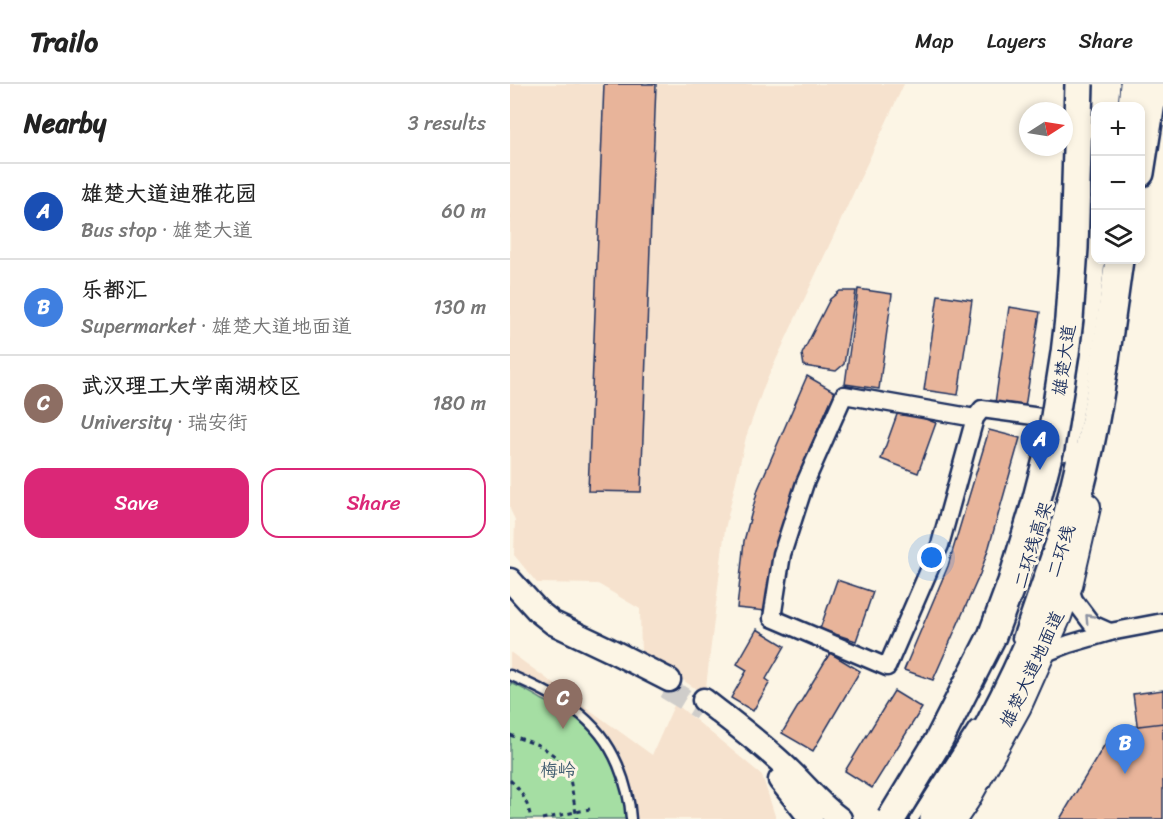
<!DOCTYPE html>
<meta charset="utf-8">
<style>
body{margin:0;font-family:Sriracha,"LXGW WenKai TC",sans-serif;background:#f2f2f2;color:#222}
.controls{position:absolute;right:18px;top:18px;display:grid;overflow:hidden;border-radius:12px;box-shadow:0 3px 9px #0003}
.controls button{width:54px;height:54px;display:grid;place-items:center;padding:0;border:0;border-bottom:2px solid #e0e0e0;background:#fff;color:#222;font:30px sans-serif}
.compass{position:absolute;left:509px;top:18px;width:54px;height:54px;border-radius:50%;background:#fff;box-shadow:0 3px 9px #0003;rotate:78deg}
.you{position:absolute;left:422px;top:474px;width:21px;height:21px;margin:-15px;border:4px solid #fff;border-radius:50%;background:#1a73e8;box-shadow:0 0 0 9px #1a73e833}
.badge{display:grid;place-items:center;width:39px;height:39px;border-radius:50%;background:#db2777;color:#fff;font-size:20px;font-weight:700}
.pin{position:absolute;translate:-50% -50px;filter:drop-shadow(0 2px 3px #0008)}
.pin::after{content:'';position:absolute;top:32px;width:21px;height:18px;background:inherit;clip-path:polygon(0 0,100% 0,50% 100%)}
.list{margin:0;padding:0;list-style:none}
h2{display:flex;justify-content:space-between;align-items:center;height:78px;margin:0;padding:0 24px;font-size:26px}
h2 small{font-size:20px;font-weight:400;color:#767676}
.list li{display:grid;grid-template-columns:39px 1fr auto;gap:18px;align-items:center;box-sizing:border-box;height:96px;padding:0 24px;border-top:2px solid #e0e0e0}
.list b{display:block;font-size:22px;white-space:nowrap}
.list p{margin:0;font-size:20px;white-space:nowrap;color:#767676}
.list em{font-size:20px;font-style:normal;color:#767676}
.actions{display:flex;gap:12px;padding:18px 24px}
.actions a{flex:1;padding:14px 0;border:2px solid #db2777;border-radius:18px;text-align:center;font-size:21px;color:#db2777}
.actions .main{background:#db2777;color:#fff}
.icon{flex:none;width:33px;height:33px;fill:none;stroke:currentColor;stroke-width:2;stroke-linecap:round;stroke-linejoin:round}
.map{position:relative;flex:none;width:653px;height:735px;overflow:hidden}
header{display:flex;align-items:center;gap:36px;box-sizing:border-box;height:84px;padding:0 30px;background:#fff;border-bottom:2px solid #e0e0e0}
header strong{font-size:28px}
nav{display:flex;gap:33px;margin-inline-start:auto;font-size:21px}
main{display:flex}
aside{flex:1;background:#fff}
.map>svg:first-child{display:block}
.built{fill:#f6e2ce}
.green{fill:#a5dea3;stroke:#608680;stroke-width:1.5}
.building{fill:#e8b49a;stroke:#1b2f5e;stroke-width:1.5}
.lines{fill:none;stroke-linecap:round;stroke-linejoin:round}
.secondary-tunnel{stroke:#cfcdca;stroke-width:22;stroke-dasharray:22 11;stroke-linecap:butt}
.service-casing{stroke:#1b2f5e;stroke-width:13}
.minor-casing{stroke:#1b2f5e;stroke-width:21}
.secondary-casing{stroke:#1b2f5e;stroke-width:27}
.primary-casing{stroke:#1b2f5e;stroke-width:30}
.trunk-casing{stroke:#1b2f5e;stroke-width:32}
.path{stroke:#1b2f5e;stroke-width:3;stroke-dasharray:4.5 4.5;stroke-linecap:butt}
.service{stroke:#fcf5e5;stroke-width:8}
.minor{stroke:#fcf5e5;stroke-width:16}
.secondary{stroke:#fcf5e5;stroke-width:22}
.primary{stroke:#fcf5e5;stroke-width:26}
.trunk{stroke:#fcf5e5;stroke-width:27}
.trunk-bridge-casing{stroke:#1b2f5e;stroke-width:32;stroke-linecap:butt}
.trunk-bridge{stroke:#fcf5e5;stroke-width:27}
.oneway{stroke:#8c92a2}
.labels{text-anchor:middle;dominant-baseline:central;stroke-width:6;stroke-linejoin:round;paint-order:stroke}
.street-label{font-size:18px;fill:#1b2f5e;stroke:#fcf5e5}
.park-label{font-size:18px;fill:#3e5b6f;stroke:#fcf5e5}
</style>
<header>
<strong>Trailo</strong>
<nav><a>Map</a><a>Layers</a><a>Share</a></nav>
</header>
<main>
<aside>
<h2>Nearby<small>3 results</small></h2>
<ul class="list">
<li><span class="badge" style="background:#1a4fb4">A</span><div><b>雄楚大道迪雅花园</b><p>Bus stop · 雄楚大道</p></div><em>60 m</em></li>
<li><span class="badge" style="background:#3f7fe0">B</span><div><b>乐都汇</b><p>Supermarket · 雄楚大道地面道</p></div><em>130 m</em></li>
<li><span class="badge" style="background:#8d6e63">C</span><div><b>武汉理工大学南湖校区</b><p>University · 瑞安街</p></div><em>180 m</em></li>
</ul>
<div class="actions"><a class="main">Save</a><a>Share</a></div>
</aside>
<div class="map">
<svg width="653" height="735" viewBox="0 0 653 735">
<rect width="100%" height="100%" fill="#fcf5e5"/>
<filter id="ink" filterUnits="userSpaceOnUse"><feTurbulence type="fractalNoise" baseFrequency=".0167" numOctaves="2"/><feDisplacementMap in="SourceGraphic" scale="12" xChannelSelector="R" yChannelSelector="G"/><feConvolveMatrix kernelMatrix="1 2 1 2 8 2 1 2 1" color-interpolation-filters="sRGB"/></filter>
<g filter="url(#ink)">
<!-- built -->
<g class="built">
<path d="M0,0H394L254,302L236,353L215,445L195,611L158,586L131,572L130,525L88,500L27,499L4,471L5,436L0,425Z"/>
<path d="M0,568L142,671L165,619L252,691L266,735H0Z"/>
</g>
<!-- green -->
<path class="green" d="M0,599C12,603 22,610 33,616C46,622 59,628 70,637C99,661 111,698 118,735H0Z"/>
<!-- building -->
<g class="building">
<path d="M94,0H146L131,408L78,407Z"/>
<path d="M348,205L382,210L369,305L335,300Z"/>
<path d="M330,207H346L334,280L326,287L294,282L292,270L320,215Z"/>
<path d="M428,211L462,216L448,311L414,306Z"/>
<path d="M499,223L530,228L515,323L485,319Z"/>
<path d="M297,292L325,308L299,365L267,459L256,527L227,524L234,457L248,405Z"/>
<path d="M389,325L426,339L408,389L371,375Z"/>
<path d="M479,346L510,354L479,463L470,490L423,596L394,586L438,482Z"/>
<path d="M327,496L363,508L346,557L310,545Z"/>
<path d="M247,545L275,562L256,595L260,598L243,627L221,614L237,586L227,580Z"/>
<path d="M320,569L350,587L303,667L272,649Z"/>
<path d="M653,606V698L635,700L623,610Z"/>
<path d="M384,607L412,624L362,704L335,687Z"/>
<path d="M653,639V735H550L604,645Z"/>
</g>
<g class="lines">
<!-- secondary-tunnel -->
<path class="secondary-tunnel" d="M156,604L191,625"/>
<defs>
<g id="service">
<path d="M507,554L544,447L564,363"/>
<path d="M0,591C47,612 87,631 108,681C115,698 120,716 121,735"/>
<path d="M404,735L464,642"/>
</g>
<g id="minor">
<path d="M465,334L334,311L295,399L272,470L262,534L377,583L430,461L465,334L472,325L545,335"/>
<path d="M600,548L653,538"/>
<path d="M530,571L559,560L600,548L582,540L564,516L559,501"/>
</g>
<g id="secondary">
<path d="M0,496L28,527L43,539L100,566L159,596"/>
<path d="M194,616C223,639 254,661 280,687C298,704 309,720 330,735"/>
<path d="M270,696L301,735"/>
</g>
<path id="primary" d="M443,735L456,716L508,622L548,532L559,501L577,423"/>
<g id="trunk">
<path d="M594,22L596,0"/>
<path d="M622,22L624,0"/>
<path d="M630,89L644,0"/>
<path d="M552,363C569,286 579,206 586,127"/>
<path d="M424,735C454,688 482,639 506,588C533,531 553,469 569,408C589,332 598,253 609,176"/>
</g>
</defs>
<!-- service casing -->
<use href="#service" class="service-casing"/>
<!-- minor casing -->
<use href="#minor" class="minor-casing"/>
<!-- secondary casing -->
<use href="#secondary" class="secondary-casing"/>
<!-- primary casing -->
<use href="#primary" class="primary-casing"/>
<!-- trunk casing -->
<use href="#trunk" class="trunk-casing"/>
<!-- path -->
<g class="path">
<path d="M0,651L31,662L46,673L59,689L67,735"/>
<path d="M0,696C12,707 18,719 21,735"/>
<path d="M32,735L80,725"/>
</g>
<!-- service -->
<use href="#service" class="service"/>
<!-- minor -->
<use href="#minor" class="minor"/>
<!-- secondary -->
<use href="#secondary" class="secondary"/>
<!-- primary -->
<use href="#primary" class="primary"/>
<!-- trunk -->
<use href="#trunk" class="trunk"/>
<defs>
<path id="trunk-bridge" d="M381,735L429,656L482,552L502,498L525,422L540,364L555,269L559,235L564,164L569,0"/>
</defs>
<!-- trunk-bridge casing -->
<use href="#trunk-bridge" class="trunk-bridge-casing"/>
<!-- trunk-bridge -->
<use href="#trunk-bridge" class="trunk-bridge"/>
</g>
<!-- one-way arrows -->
<defs><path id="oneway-chevron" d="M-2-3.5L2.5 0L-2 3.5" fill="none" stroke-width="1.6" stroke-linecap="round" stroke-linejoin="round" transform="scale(1.5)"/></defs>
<use class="oneway" href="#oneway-chevron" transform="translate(579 534) rotate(-133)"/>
</g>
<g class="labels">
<!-- street labels -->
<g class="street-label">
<text transform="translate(554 276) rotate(-82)">雄楚大道</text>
<text transform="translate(523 461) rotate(-73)">二环线高架</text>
<text transform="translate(551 467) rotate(-72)">二环线</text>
<text transform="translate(522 585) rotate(-65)">雄楚大道地面道</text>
</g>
<!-- park labels -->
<g class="park-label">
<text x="48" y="686">梅岭</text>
</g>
</g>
</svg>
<div class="controls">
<button>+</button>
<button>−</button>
<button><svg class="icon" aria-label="layers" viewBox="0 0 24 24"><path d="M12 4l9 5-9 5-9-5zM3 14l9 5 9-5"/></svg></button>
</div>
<svg class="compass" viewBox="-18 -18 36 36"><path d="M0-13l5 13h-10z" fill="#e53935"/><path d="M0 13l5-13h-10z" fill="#767676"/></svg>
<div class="you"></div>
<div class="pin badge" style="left:530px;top:386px;background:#1a4fb4">A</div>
<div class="pin badge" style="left:615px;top:690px;background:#3f7fe0">B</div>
<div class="pin badge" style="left:53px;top:645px;background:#8d6e63">C</div>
</div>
</main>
